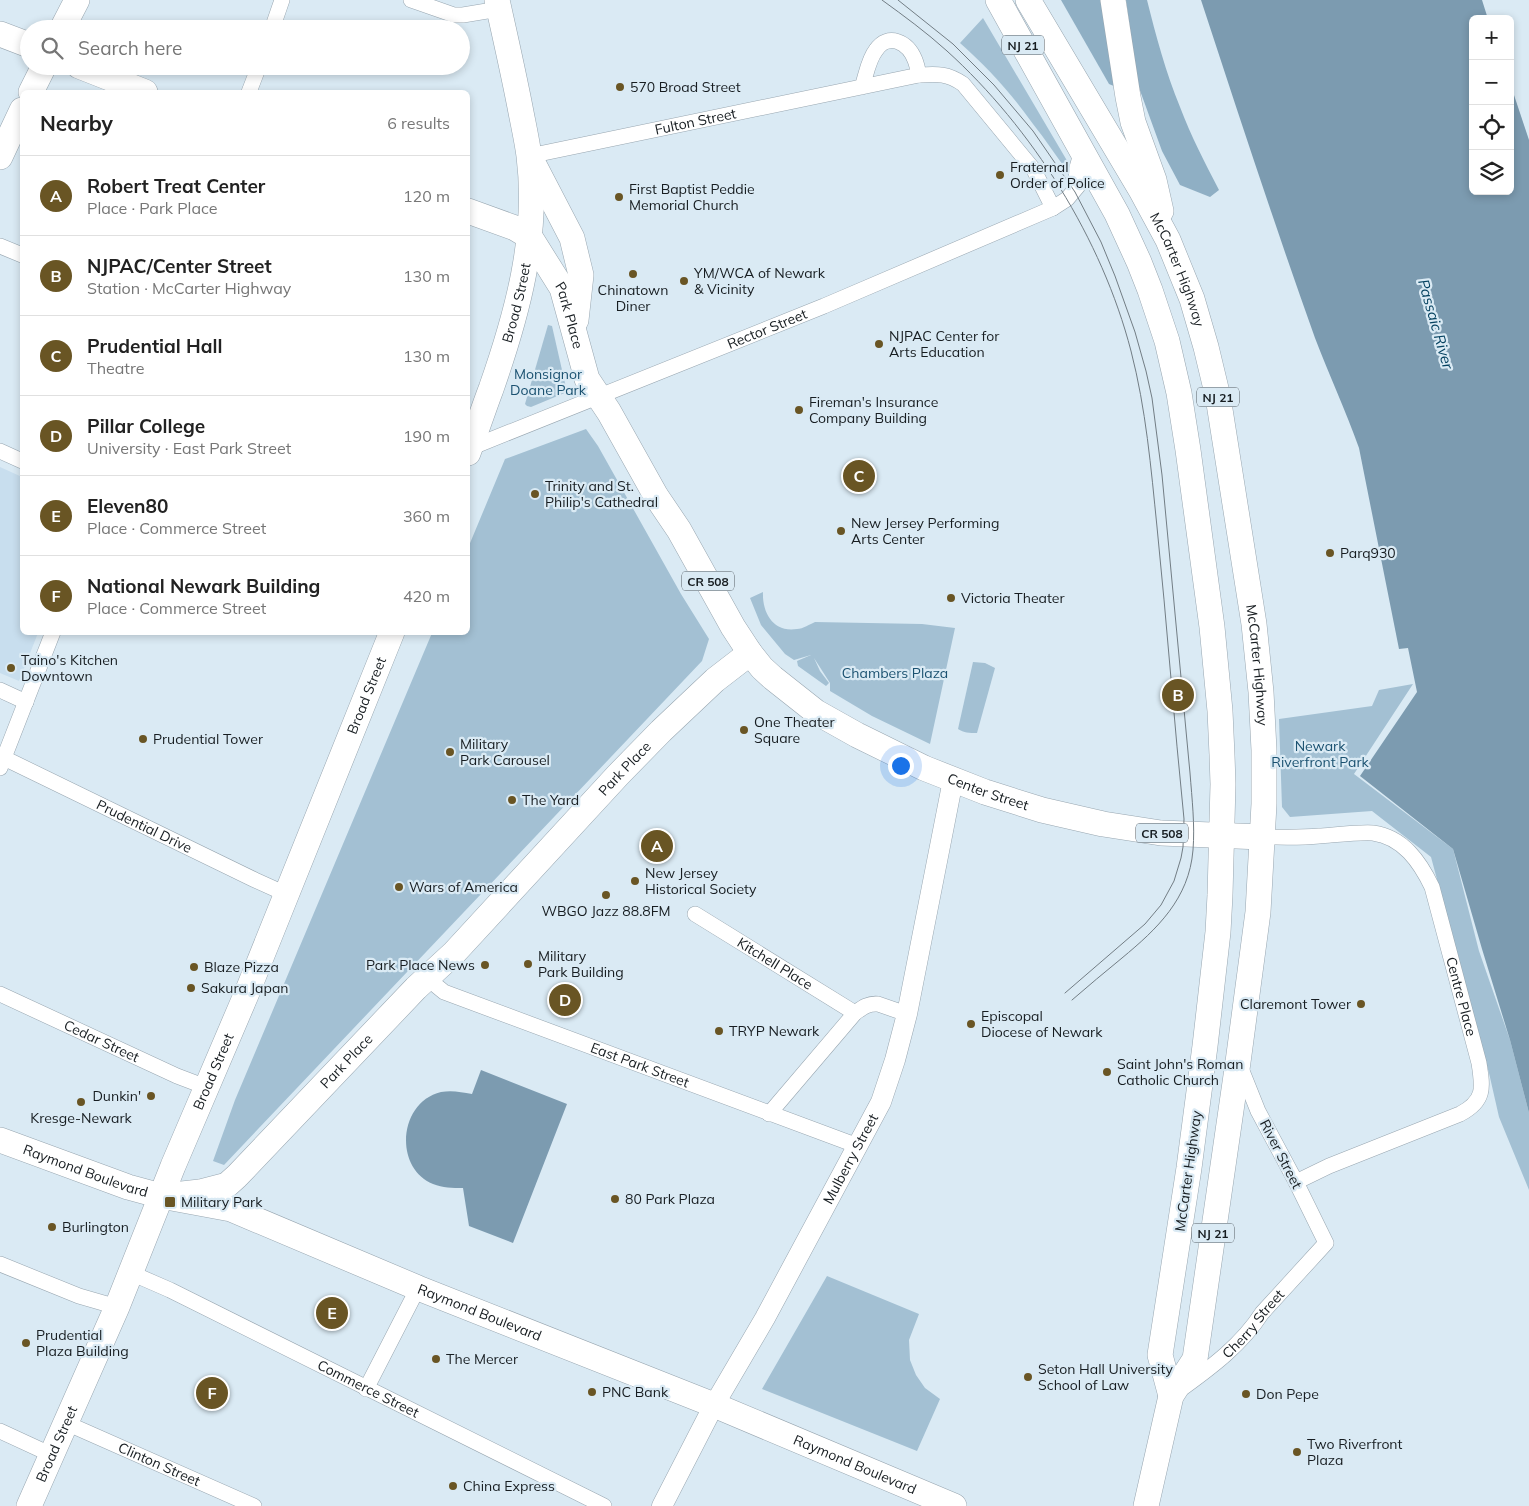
<!DOCTYPE html>
<meta charset="utf-8">
<style>
body{margin:0;font-family:Mulish,sans-serif;background:#f2f2f2;color:#222}
.controls{position:absolute;right:15px;top:15px;display:grid;overflow:hidden;border-radius:8px;box-shadow:0 2px 8px #0003}
.controls button{width:45px;height:45px;display:grid;place-items:center;padding:0;border:0;border-bottom:1px solid #e0e0e0;background:#fff;color:#222;font:25px sans-serif}
.you{position:absolute;left:900px;top:765px;width:18px;height:18px;margin:-12px;border:4px solid #fff;border-radius:50%;background:#1a73e8;box-shadow:0 0 0 8px #1a73e833}
.badge{display:grid;place-items:center;width:32px;height:32px;border-radius:50%;background:#695524;color:#fff;font-size:16px;font-weight:700}
.pin{position:absolute;translate:-50% -50%;border:2px solid #fff;box-shadow:0 1px 5px #0006}
.list{margin:0;padding:0;list-style:none}
h2{display:flex;justify-content:space-between;align-items:center;height:65px;margin:0;padding:0 20px;font-size:21px}
h2 small{font-size:16px;font-weight:400;color:#767676}
.list li{display:grid;grid-template-columns:32px 1fr auto;gap:15px;align-items:center;box-sizing:border-box;height:80px;padding:0 20px;border-top:1px solid #e0e0e0}
.list b{display:block;font-size:19px;white-space:nowrap}
.list p{margin:0;font-size:16px;white-space:nowrap;color:#767676}
.list em{font-size:16px;font-style:normal;color:#767676}
.icon{flex:none;width:28px;height:28px;fill:none;stroke:currentColor;stroke-width:2;stroke-linecap:round;stroke-linejoin:round}
.map{position:relative;flex:none;width:1529px;height:1506px;overflow:hidden}
.search{position:absolute;background:#fff;box-shadow:0 2px 8px #0003;left:20px;top:20px;width:450px;height:55px;display:flex;align-items:center;gap:12px;box-sizing:border-box;padding:0 18px;border-radius:28px;color:#767676;font-size:19px}
.panel{position:absolute;background:#fff;box-shadow:0 2px 8px #0003;left:20px;top:90px;width:450px;height:545px;border-radius:8px}
.map>svg:first-child{display:block}
.built{fill:#c8deee}
.green{fill:#a3c0d3}
.forest{fill:#8fafc4}
.water{fill:#7c9bb0}
.lines{fill:none;stroke-linecap:round;stroke-linejoin:round}
.minor-casing{stroke:#98a6b0;stroke-width:16}
.tertiary-casing{stroke:#98a6b0;stroke-width:21}
.primary-casing{stroke:#98a6b0;stroke-width:26}
.minor{stroke:#fff;stroke-width:15}
.tertiary{stroke:#fff;stroke-width:20}
.primary{stroke:#fff;stroke-width:25}
.tram{stroke:#727d84;stroke-width:1}
.poi-dot{fill:#695524;stroke:#daeaf4;stroke-width:2}
.labels{text-anchor:middle;dominant-baseline:central;stroke-width:4.5;stroke-linejoin:round;paint-order:stroke}
.shield{fill:#daeaf4;stroke:#525a60;stroke-width:1}
.shield-label{font-size:12px;font-weight:bold;fill:#171d21}
.poi-label{font-size:14px;fill:#171d21;stroke:#daeaf4;text-anchor:start}
.street-label{font-size:14px;fill:#171d21;stroke:#daeaf4}
.park-label{font-size:14px;fill:#1a5170;stroke:#daeaf4}
.water-label{font-size:15px;font-style:italic;fill:#064361;stroke:#daeaf4}
</style>
<div class="map">
<svg width="1529" height="1506" viewBox="0 0 1529 1506">
<rect width="100%" height="100%" fill="#daeaf4"/>
<!-- built -->
<path class="built" d="M0,467L22,477V632L38,633L19,681L0,673Z"/>
<!-- green -->
<g class="green">
<path d="M983,18L1069,164L1070,174C1057,158 1046,140 1033,124C1012,94 987,67 960,43Z"/>
<path d="M548,325L552,326L567,392L531,407L527,406L525,404Z"/>
<path d="M586,429L598,446L681,594L709,639L702,661L224,1165L213,1161L235,1100L432,633L468,632V548L505,459Z"/>
<path d="M763,592C762,612 773,633 797,629C803,629 810,624 815,622L922,624L955,628L930,744L872,716L830,691V683L814,658L820,671L829,683L826,686L798,666L797,661L811,655L794,660L785,654L761,625L750,598Z"/>
<path d="M973,662L985,663L995,668L977,733C969,733 964,733 958,729Z"/>
<path d="M1413,684L1354,774L1453,849L1479,951L1510,1040L1529,1113V1190L1499,1117L1489,1073L1431,857L1372,811L1290,817L1282,807L1279,719L1372,706L1379,690Z"/>
<path d="M827,1276L919,1314L909,1340L910,1360L916,1375L925,1388L940,1399L917,1451L762,1389Z"/>
</g>
<!-- forest -->
<g class="forest">
<path d="M1061,0H1104L1116,87L1109,84Z"/>
<path d="M1126,0H1147C1156,36 1166,73 1180,107C1191,136 1205,163 1219,190L1210,197L1180,185L1162,151L1138,85Z"/>
</g>
<!-- water -->
<g class="water">
<path d="M1201,0H1482L1488,19H1473V191H1510V83L1529,140V1113L1510,1040L1482,949L1453,849L1360,776L1417,692L1408,648L1399,649L1359,448C1346,411 1329,375 1315,338C1275,226 1238,113 1201,0Z"/>
<path d="M481,1070L567,1104L513,1243L469,1226L463,1188C452,1188 443,1188 433,1184C393,1167 399,1102 441,1092C452,1090 461,1092 472,1094Z"/>
</g>
<g class="lines">
<defs>
<g id="minor">
<path d="M411,0L454,15H463L499,9"/>
<path d="M272,29L282,0"/>
<path d="M919,75C937,74 947,73 963,84L1034,170L1053,208"/>
<path d="M249,92L259,66"/>
<path id="s1" d="M529,156L919,75C918,70 917,65 915,60C908,42 888,32 876,50C868,60 866,76 862,87"/>
<path d="M0,246L22,255"/>
<path id="s2" d="M470,448L824,306L1053,208L1067,199L1078,186L1076,171L1082,150"/>
<path d="M0,451L22,461"/>
<path d="M0,690L26,702"/>
<path id="s3" d="M4,758L255,880L286,894"/>
<path d="M0,768L53,632"/>
<path id="s4" d="M1262,837C1281,837 1300,838 1319,836C1334,835 1359,832 1373,833C1403,837 1420,862 1432,887L1479,1063C1483,1088 1485,1101 1460,1114L1329,1166L1296,1182"/>
<path id="s5" d="M695,914L855,1013"/>
<path id="s6" d="M427,978L444,992L858,1146"/>
<path id="s7" d="M0,994L177,1076L206,1087"/>
<path d="M769,1114L855,1013C862,1008 868,1003 878,1004L907,1014"/>
<path d="M0,1264L79,1296L117,1307"/>
<path id="s8" d="M131,1273L170,1290L604,1506"/>
<path id="s9" d="M1184,1387C1213,1366 1242,1344 1262,1313L1326,1243L1296,1182L1258,1111L1240,1066"/>
<path d="M366,1389L418,1288"/>
<path id="s10" d="M66,1423L254,1506"/>
<path d="M0,1431L52,1455"/>
</g>
<g id="tertiary">
<path id="s11" d="M662,1506L714,1405L765,1318L881,1102L895,1060L907,1014L953,780"/>
</g>
<g id="primary">
<path d="M998,0L1117,214L1139,262L1150,290L1167,341L1179,393L1188,450L1212,627L1220,711L1222,755L1223,784L1220,895L1218,932L1205,1046L1189,1168L1160,1355L1171,1396"/>
<path id="s12" d="M1028,0L1141,190L1168,240L1192,299L1206,347L1218,397L1254,624L1261,692L1264,750V804L1258,912L1238,1062L1195,1359L1171,1396L1146,1506"/>
<path d="M1113,0L1128,97L1133,122L1154,180L1161,211"/>
<path d="M62,29L77,0"/>
<path d="M0,34L29,45"/>
<path d="M79,66L145,92"/>
<path d="M31,92L44,66"/>
<path d="M0,157L22,110"/>
<path d="M533,163L572,238L581,275L576,320"/>
<path id="s13" d="M468,211L515,228L530,237L562,288L587,379L609,412L656,496L679,530L733,627L750,653L762,668L773,678L816,712L857,735L924,768L985,792L1042,810L1103,824L1161,833L1262,837"/>
<path id="s14" d="M468,453C476,432 483,410 491,389C517,315 539,236 529,156C527,140 523,123 520,107C513,71 505,36 497,0"/>
<path id="s15" d="M0,1140L128,1187L161,1196L231,1209L418,1288L714,1405L954,1506"/>
<path id="s16" d="M182,1194L200,1192L227,1185L237,1176L416,988L454,953L618,775L661,731L715,680L750,653"/>
<path id="s17" d="M29,1506L117,1307L173,1166L246,995L392,632"/>
</g>
</defs>
<!-- minor casing -->
<use href="#minor" class="minor-casing"/>
<!-- tertiary casing -->
<use href="#tertiary" class="tertiary-casing"/>
<!-- primary casing -->
<use href="#primary" class="primary-casing"/>
<!-- minor -->
<use href="#minor" class="minor"/>
<!-- tertiary -->
<use href="#tertiary" class="tertiary"/>
<!-- primary -->
<use href="#primary" class="primary"/>
<!-- tram -->
<g class="tram">
<path d="M882,0C904,16 926,32 947,51C1032,128 1102,239 1131,351C1146,409 1151,468 1157,527C1167,624 1174,722 1184,819L1183,847L1181,858L1174,881L1161,905L1145,924L1065,993"/>
<path d="M898,0L953,44L994,85L1033,131L1075,192L1101,242L1115,276L1135,332L1146,371L1152,398L1162,475L1190,773C1192,799 1195,825 1193,850C1189,899 1157,929 1122,958C1105,972 1088,986 1072,1000"/>
</g>
</g>
<!-- markers -->
<g class="poi-dot">
<circle cx="620" cy="87" r="5"/>
<circle cx="1000" cy="175" r="5"/>
<circle cx="619" cy="197" r="5"/>
<circle cx="633" cy="274" r="5"/>
<circle cx="684" cy="281" r="5"/>
<circle cx="879" cy="344" r="5"/>
<circle cx="799" cy="410" r="5"/>
<circle cx="535" cy="494" r="5"/>
<circle cx="841" cy="531" r="5"/>
<circle cx="1330" cy="553" r="5"/>
<circle cx="951" cy="598" r="5"/>
<circle cx="11" cy="668" r="5"/>
<circle cx="744" cy="730" r="5"/>
<circle cx="143" cy="739" r="5"/>
<circle cx="450" cy="752" r="5"/>
<circle cx="512" cy="800" r="5"/>
<circle cx="635" cy="881" r="5"/>
<circle cx="399" cy="887" r="5"/>
<circle cx="606" cy="895" r="5"/>
<circle cx="528" cy="964" r="5"/>
<circle cx="485" cy="965" r="5"/>
<circle cx="194" cy="967" r="5"/>
<circle cx="191" cy="988" r="5"/>
<circle cx="1361" cy="1004" r="5"/>
<circle cx="971" cy="1024" r="5"/>
<circle cx="719" cy="1031" r="5"/>
<circle cx="1107" cy="1072" r="5"/>
<circle cx="151" cy="1096" r="5"/>
<circle cx="81" cy="1102" r="5"/>
<circle cx="615" cy="1199" r="5"/>
<rect x="164" y="1196" width="12" height="12" rx="2.5"/>
<circle cx="52" cy="1227" r="5"/>
<circle cx="26" cy="1343" r="5"/>
<circle cx="436" cy="1359" r="5"/>
<circle cx="1028" cy="1377" r="5"/>
<circle cx="592" cy="1392" r="5"/>
<circle cx="1246" cy="1394" r="5"/>
<circle cx="1297" cy="1452" r="5"/>
<circle cx="453" cy="1486" r="5"/>
</g>
<g class="labels">
<!-- shield labels -->
<g class="shield">
<rect x="1002" y="35.5" width="42" height="19" rx="4"/>
<rect x="1197" y="387.5" width="42" height="19" rx="4"/>
<rect x="682" y="571.5" width="52" height="19" rx="4"/>
<rect x="1136" y="823.5" width="52" height="19" rx="4"/>
<rect x="1192" y="1223.5" width="42" height="19" rx="4"/>
</g>
<g class="shield-label">
<text x="1023" y="45">NJ 21</text>
<text x="1218" y="397">NJ 21</text>
<text x="708" y="581">CR 508</text>
<text x="1162" y="833">CR 508</text>
<text x="1213" y="1233">NJ 21</text>
</g>
<!-- poi labels -->
<g class="poi-label">
<text x="630" y="87">570 Broad Street</text>
<text x="1010" y="167">Fraternal<tspan x="1010" dy="16">Order of Police</tspan></text>
<text x="629" y="189">First Baptist Peddie<tspan x="629" dy="16">Memorial Church</tspan></text>
<text x="694" y="273">YM/WCA of Newark<tspan x="694" dy="16">&amp; Vicinity</tspan></text>
<text x="633" y="290" text-anchor="middle">Chinatown<tspan x="633" dy="16">Diner</tspan></text>
<text x="889" y="336">NJPAC Center for<tspan x="889" dy="16">Arts Education</tspan></text>
<text x="809" y="402">Fireman's Insurance<tspan x="809" dy="16">Company Building</tspan></text>
<text x="545" y="486">Trinity and St.<tspan x="545" dy="16">Philip's Cathedral</tspan></text>
<text x="851" y="523">New Jersey Performing<tspan x="851" dy="16">Arts Center</tspan></text>
<text x="1340" y="553">Parq930</text>
<text x="961" y="598">Victoria Theater</text>
<text x="21" y="660">Taino's Kitchen<tspan x="21" dy="16">Downtown</tspan></text>
<text x="754" y="722">One Theater<tspan x="754" dy="16">Square</tspan></text>
<text x="153" y="739">Prudential Tower</text>
<text x="460" y="744">Military<tspan x="460" dy="16">Park Carousel</tspan></text>
<text x="522" y="800">The Yard</text>
<text x="645" y="873">New Jersey<tspan x="645" dy="16">Historical Society</tspan></text>
<text x="409" y="887">Wars of America</text>
<text x="606" y="911" text-anchor="middle">WBGO Jazz 88.8FM</text>
<text x="538" y="956">Military<tspan x="538" dy="16">Park Building</tspan></text>
<text x="475" y="965" text-anchor="end">Park Place News</text>
<text x="204" y="967">Blaze Pizza</text>
<text x="201" y="988">Sakura Japan</text>
<text x="1351" y="1004" text-anchor="end">Claremont Tower</text>
<text x="981" y="1016">Episcopal<tspan x="981" dy="16">Diocese of Newark</tspan></text>
<text x="729" y="1031">TRYP Newark</text>
<text x="1117" y="1064">Saint John's Roman<tspan x="1117" dy="16">Catholic Church</tspan></text>
<text x="141" y="1096" text-anchor="end">Dunkin'</text>
<text x="81" y="1118" text-anchor="middle">Kresge-Newark</text>
<text x="625" y="1199">80 Park Plaza</text>
<text x="181" y="1202">Military Park</text>
<text x="62" y="1227">Burlington</text>
<text x="36" y="1335">Prudential<tspan x="36" dy="16">Plaza Building</tspan></text>
<text x="446" y="1359">The Mercer</text>
<text x="1038" y="1369">Seton Hall University<tspan x="1038" dy="16">School of Law</tspan></text>
<text x="602" y="1392">PNC Bank</text>
<text x="1256" y="1394">Don Pepe</text>
<text x="1307" y="1444">Two Riverfront<tspan x="1307" dy="16">Plaza</tspan></text>
<text x="463" y="1486">China Express</text>
</g>
<!-- street labels -->
<g class="street-label">
<text stroke="none"><textPath href="#s1" startOffset="170">Fulton Street</textPath></text>
<text stroke="none"><textPath href="#s12" startOffset="309">McCarter Highway</textPath></text>
<text stroke="none"><textPath href="#s14" startOffset="158">Broad Street</textPath></text>
<text stroke="none"><textPath href="#s13" startOffset="156">Park Place</textPath></text>
<text stroke="none"><textPath href="#s2" startOffset="320">Rector Street</textPath></text>
<text stroke="none"><textPath href="#s12" startOffset="714">McCarter Highway</textPath></text>
<text stroke="none"><textPath href="#s17" startOffset="878">Broad Street</textPath></text>
<text stroke="none"><textPath href="#s16" startOffset="622">Park Place</textPath></text>
<text stroke="none"><textPath href="#s13" startOffset="820">Center Street</textPath></text>
<text stroke="none"><textPath href="#s3" startOffset="156">Prudential Drive</textPath></text>
<text stroke="none"><textPath href="#s5" startOffset="94">Kitchell Place</textPath></text>
<text stroke="none"><textPath href="#s4" startOffset="308">Centre Place</textPath></text>
<text stroke="none"><textPath href="#s7" startOffset="112">Cedar Street</textPath></text>
<text stroke="none"><textPath href="#s16" startOffset="218">Park Place</textPath></text>
<text stroke="none"><textPath href="#s6" startOffset="231">East Park Street</textPath></text>
<text stroke="none"><textPath href="#s17" startOffset="472">Broad Street</textPath></text>
<text transform="translate(1281 1154) rotate(63)">River Street</text>
<text stroke="none"><textPath href="#s11" startOffset="395">Mulberry Street</textPath></text>
<text stroke="none"><textPath href="#s15" startOffset="91">Raymond Boulevard</textPath></text>
<text transform="translate(1188 1171) rotate(-82)">McCarter Highway</text>
<text stroke="none"><textPath href="#s15" startOffset="511">Raymond Boulevard</textPath></text>
<text stroke="none"><textPath href="#s9" startOffset="94">Cherry Street</textPath></text>
<text stroke="none"><textPath href="#s8" startOffset="264">Commerce Street</textPath></text>
<text stroke="none"><textPath href="#s17" startOffset="68">Broad Street</textPath></text>
<text stroke="none"><textPath href="#s10" startOffset="102">Clinton Street</textPath></text>
<text stroke="none"><textPath href="#s15" startOffset="916">Raymond Boulevard</textPath></text>
</g>
<!-- park labels -->
<g class="park-label">
<text x="548" y="374">Monsignor<tspan x="548" dy="16">Doane Park</tspan></text>
<text x="895" y="673">Chambers Plaza</text>
<text x="1320" y="746">Newark<tspan x="1320" dy="16">Riverfront Park</tspan></text>
</g>
<!-- water labels -->
<g class="water-label">
<text transform="translate(1436 324) rotate(74)">Passaic River</text>
</g>
</g>
</svg>
<div class="controls">
<button>+</button>
<button>−</button>
<button><svg class="icon" aria-label="locate" viewBox="0 0 24 24"><circle cx="12" cy="12" r="6"/><path d="M12 2v4M12 18v4M2 12h4M18 12h4"/></svg></button>
<button><svg class="icon" aria-label="layers" viewBox="0 0 24 24"><path d="M12 4l9 5-9 5-9-5zM3 14l9 5 9-5"/></svg></button>
</div>
<div class="you"></div>
<div class="pin badge" style="left:657px;top:846px">A</div>
<div class="pin badge" style="left:1178px;top:695px">B</div>
<div class="pin badge" style="left:859px;top:476px">C</div>
<div class="pin badge" style="left:565px;top:1000px">D</div>
<div class="pin badge" style="left:332px;top:1313px">E</div>
<div class="pin badge" style="left:212px;top:1393px">F</div>
<div class="search"><svg class="icon" aria-label="search" viewBox="0 0 24 24"><circle cx="10" cy="10" r="6"/><path d="M15 15l6 6"/></svg>Search here</div>
<section class="panel">
<h2>Nearby<small>6 results</small></h2>
<ul class="list">
<li><span class="badge">A</span><div><b>Robert Treat Center</b><p>Place · Park Place</p></div><em>120 m</em></li>
<li><span class="badge">B</span><div><b>NJPAC/Center Street</b><p>Station · McCarter Highway</p></div><em>130 m</em></li>
<li><span class="badge">C</span><div><b>Prudential Hall</b><p>Theatre</p></div><em>130 m</em></li>
<li><span class="badge">D</span><div><b>Pillar College</b><p>University · East Park Street</p></div><em>190 m</em></li>
<li><span class="badge">E</span><div><b>Eleven80</b><p>Place · Commerce Street</p></div><em>360 m</em></li>
<li><span class="badge">F</span><div><b>National Newark Building</b><p>Place · Commerce Street</p></div><em>420 m</em></li>
</ul>
</section>
</div>
